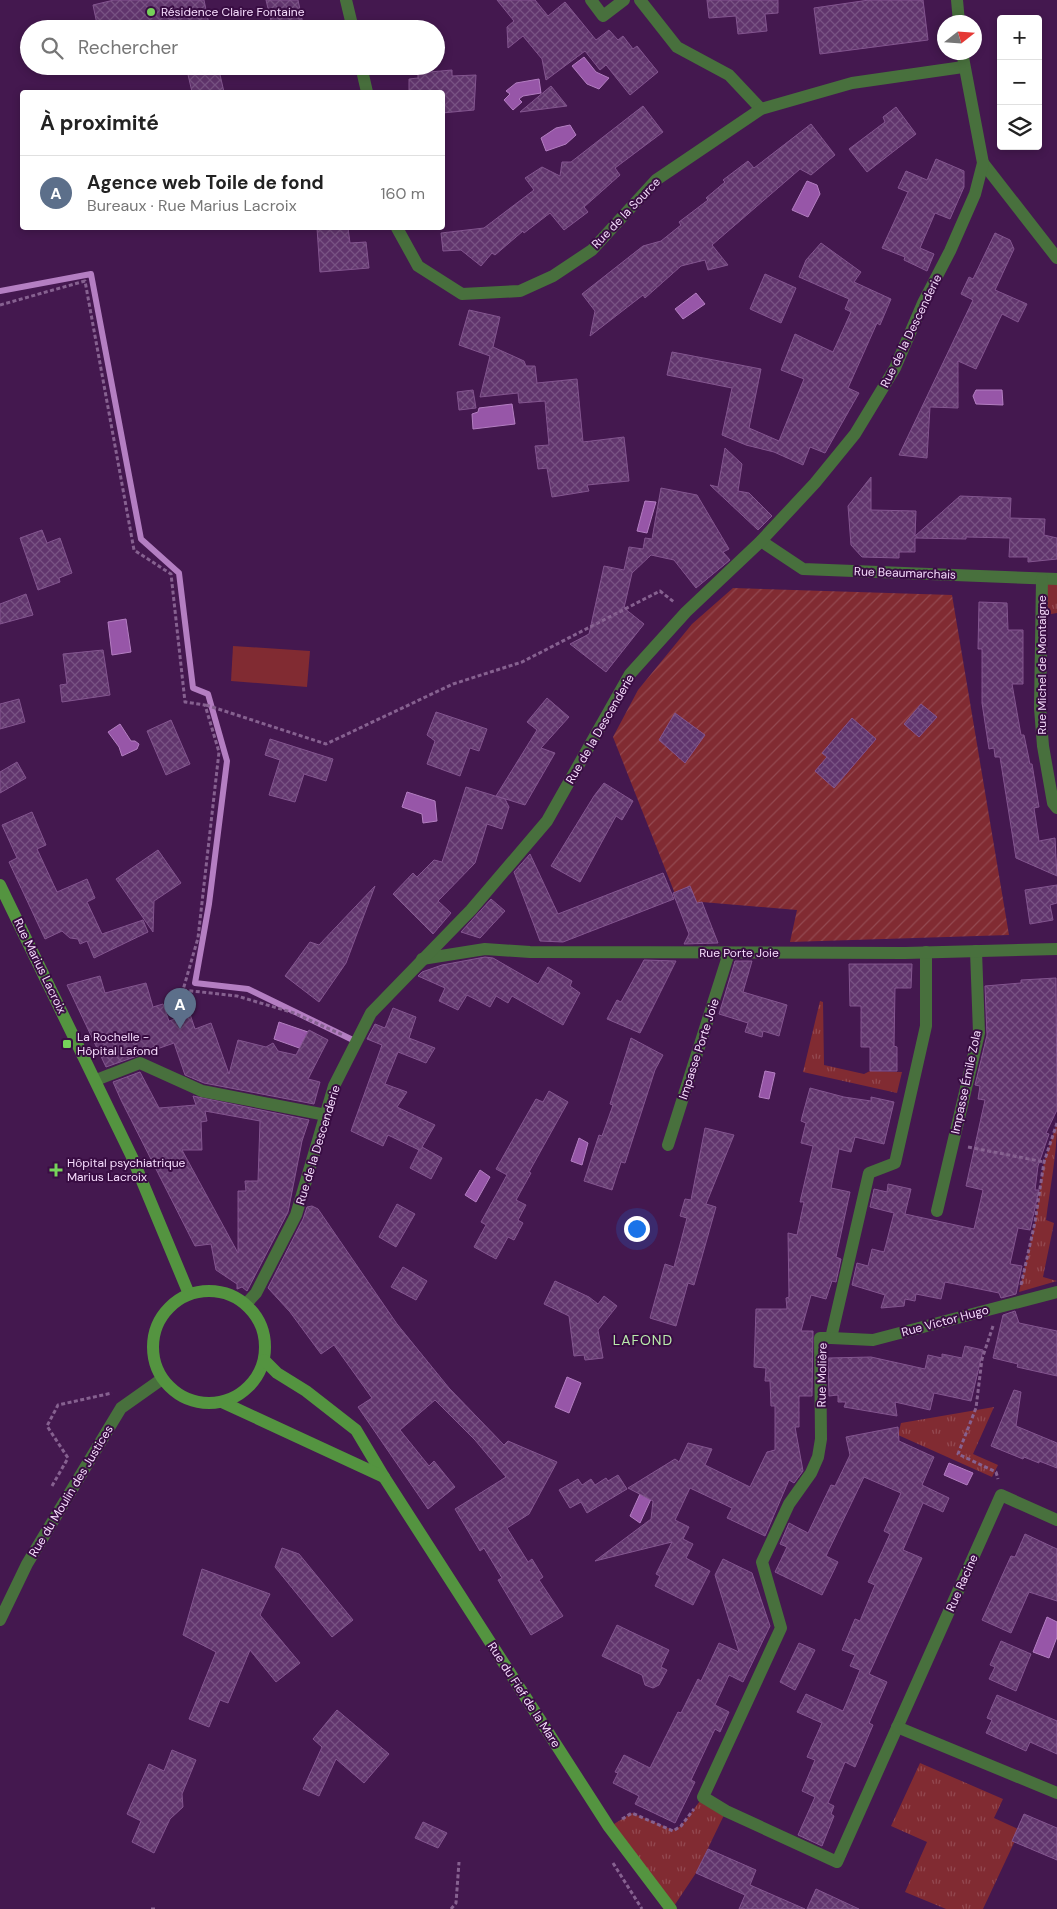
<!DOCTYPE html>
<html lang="fr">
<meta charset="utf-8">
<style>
body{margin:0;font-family:"DM Sans",sans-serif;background:#f6f6f6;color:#222}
.controls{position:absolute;right:15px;top:15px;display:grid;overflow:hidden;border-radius:5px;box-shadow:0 2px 8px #0003}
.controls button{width:45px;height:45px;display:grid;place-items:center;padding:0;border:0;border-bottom:1px solid #e0e0e0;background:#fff;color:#222;font:25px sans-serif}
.compass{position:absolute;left:937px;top:15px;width:45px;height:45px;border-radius:50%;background:#fff;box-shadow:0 2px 8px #0003;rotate:73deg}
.you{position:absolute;left:636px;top:1228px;width:18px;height:18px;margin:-12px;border:4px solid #fff;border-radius:50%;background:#1a73e8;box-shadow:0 0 0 8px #1a73e833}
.badge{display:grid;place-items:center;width:32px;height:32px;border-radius:50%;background:#db2777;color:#fff;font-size:16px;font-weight:700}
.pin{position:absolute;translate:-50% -41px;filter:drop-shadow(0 1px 2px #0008)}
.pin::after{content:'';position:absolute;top:26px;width:18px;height:15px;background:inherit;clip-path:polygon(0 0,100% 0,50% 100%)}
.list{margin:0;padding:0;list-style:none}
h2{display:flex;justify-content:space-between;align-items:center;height:65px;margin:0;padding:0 20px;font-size:21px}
h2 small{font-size:16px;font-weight:400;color:#767676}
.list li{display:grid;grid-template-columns:32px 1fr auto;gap:15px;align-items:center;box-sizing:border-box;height:75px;padding:0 20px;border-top:1px solid #e0e0e0}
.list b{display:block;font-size:19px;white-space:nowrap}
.list p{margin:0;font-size:16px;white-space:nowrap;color:#767676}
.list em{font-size:16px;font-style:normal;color:#767676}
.icon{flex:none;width:28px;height:28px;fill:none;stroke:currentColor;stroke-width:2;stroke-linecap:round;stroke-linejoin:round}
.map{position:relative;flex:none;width:1057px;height:1909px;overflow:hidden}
.search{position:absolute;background:#fff;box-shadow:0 2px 8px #0003;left:20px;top:20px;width:425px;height:55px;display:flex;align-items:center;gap:12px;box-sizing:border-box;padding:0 18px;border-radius:28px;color:#767676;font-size:19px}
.panel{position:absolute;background:#fff;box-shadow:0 2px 8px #0003;left:20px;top:90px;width:425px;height:140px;border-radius:5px}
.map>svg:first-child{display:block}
.grass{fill:url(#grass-tufts)}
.garden{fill:url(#garden-furrows)}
.pitch{fill:#812b32}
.water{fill:#9756a8;stroke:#b47ec2}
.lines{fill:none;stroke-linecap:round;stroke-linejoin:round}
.stream{stroke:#b47ec2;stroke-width:6}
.building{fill:url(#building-cross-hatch);stroke:#83558f;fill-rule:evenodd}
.path{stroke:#866190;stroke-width:3;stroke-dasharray:4 2.5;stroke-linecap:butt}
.service{stroke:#48703d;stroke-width:12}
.minor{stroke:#48703d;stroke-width:12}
.tertiary{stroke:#48703d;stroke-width:12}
.secondary{stroke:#549440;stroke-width:12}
.poi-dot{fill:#76d25a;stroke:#390d43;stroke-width:2}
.labels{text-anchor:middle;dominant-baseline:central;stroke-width:4;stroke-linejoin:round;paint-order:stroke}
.poi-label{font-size:12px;fill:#f6dcfd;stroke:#390d43;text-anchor:start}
.street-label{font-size:12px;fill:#f6dcfd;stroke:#390d43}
.neighbourhood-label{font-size:14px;letter-spacing:1px;fill:#baecac;stroke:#390d43}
</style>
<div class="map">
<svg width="1057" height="1909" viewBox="0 0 1057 1909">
<defs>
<pattern id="grass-tufts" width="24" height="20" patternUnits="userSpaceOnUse" patternTransform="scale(1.25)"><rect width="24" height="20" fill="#812b32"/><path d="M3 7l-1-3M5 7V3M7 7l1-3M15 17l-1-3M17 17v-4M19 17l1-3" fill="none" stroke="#934951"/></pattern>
<pattern id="garden-furrows" width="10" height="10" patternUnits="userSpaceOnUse" patternTransform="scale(1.25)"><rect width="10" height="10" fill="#812b32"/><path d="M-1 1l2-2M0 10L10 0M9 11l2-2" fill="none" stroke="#934951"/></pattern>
<pattern id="building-cross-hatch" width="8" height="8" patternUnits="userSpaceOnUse" patternTransform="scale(1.25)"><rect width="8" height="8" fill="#61356d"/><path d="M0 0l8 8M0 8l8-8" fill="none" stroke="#785283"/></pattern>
</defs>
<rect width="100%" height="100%" fill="#44184f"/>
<!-- grass -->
<g class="grass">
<path d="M1042,579H1057V613L1040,616Z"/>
<path d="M820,1001L823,1002L824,1065L864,1074L870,1071L902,1072L897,1093L803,1072Z"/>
<path d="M1057,1123C1057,1155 1050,1187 1046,1220L1054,1223L1043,1277L1057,1281L1019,1292L1035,1222L1044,1162Z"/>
<path d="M994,1407L973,1454L998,1465L992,1477L898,1435L901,1423Z"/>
<path d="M920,1763L1003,1799L994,1818L1020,1830L983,1909H946L905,1892L927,1842L891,1826Z"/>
<path d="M703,1797L726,1811L696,1873L672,1909L609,1827L632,1813L673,1830L681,1826Z"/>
</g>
<!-- garden -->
<path class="garden" d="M733,588L952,595L1009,935L790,942L797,910L702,902L681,909L613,737L638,690L692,624Z"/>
<!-- pitch -->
<path class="pitch" d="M233,646L310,651L307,687L231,681Z"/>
<!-- water -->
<g class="water">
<path d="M584,57L596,72L609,78L599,89L587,84L572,66Z"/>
<path d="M539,79L541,93L523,96L519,99L522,102L513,110L504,100L510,94L506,91L516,83Z"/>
<path d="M570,125L576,135L566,144L546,151L541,138L556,128Z"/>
<path d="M807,181L817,185L820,194L808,217L792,210Z"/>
<path d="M696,293L705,304L683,319L675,309Z"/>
<path d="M976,390H1002L1003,405L976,404L973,396Z"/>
<path d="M512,404L515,424L473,429L472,414L478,412L479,408Z"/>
<path d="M645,501L656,502L647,533L637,531Z"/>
<path d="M126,619L131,652L112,655L108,622Z"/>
<path d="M120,724L131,741H135L139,744L137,749L122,756L119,747L108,732Z"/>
<path d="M407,792L435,801L437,821L423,823L422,814L402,807Z"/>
<path d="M279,1022L308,1032L302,1049L274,1039Z"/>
<path d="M765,1071L775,1073L769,1099L759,1097Z"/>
<path d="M579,1138L588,1143L582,1165L571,1161Z"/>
<path d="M480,1170L490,1177L476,1202L465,1195Z"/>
<path d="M567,1377L581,1383L569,1413L555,1407Z"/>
<path d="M949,1463L973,1473L967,1485L944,1475Z"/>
<path d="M640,1494L651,1499L640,1523L630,1516Z"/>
<path d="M1047,1617L1057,1622V1637L1049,1658L1033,1652Z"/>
</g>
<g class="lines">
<!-- stream -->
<path class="stream" d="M0,291L91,274L141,539L179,573L193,688L208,694L227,761L209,904L195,983L248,989L357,1042"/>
</g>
<!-- building -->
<g class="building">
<path d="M114,0H204L210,29H178L176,19L133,29H98L93,5Z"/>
<path d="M266,0H298L304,29H273Z"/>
<path d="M497,0H535L548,16L565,2L596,40L609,30L618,40L623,36L633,49L637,46L658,72L630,95L606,65L600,70L585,51L546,80L542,59L523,36L508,48L507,27L514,21Z"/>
<path d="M707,0H778V13L765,14L767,31L738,34L736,16L709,18Z"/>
<path d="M869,0H923L928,40L820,54L814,8Z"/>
<path d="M186,66H218L224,92H192Z"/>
<path d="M452,70V76L476,75L474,110L442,113V92H409V79L418,78V73Z"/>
<path d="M551,86L567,106L520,112Z"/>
<path d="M643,106L663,132L615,168L620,175L584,207L588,212L564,230L550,213L524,233L523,231L495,255L492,253L481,266L461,250L443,251L441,233L484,228L534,190L525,178L542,167L560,176L562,162H571Z"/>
<path d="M896,107L916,134L867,172L849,149L885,122L883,117Z"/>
<path d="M811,124L835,155L811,175L800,169L712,245L728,265L708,270L705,260L681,266L645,298L643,295L590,336L595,311L582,294L643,246L661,241L681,225L679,222L708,200L706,198L725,182L723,180L748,161L754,168Z"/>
<path d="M936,159L964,171V187L950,219L935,213L920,248L934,254L927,271L904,260L905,257L882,248L908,192L898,188L906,171L927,180Z"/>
<path d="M317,228H348L350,243L366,242L369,268L320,272Z"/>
<path d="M995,233L1010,240L1014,249L995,290L1027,304L1018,322L1002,314L976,369L958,361V408L930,407L927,458L899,455L973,300L961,294L969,277L973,279Z"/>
<path d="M821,243L861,272L854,282L891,299L880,325L877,323L848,388L859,393L825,453L810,447L803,465L774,452L746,445L722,435L732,388L667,375L672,352L761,369L749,428L779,441L804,379L781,370L795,334L833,352L851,312L845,309L849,299L799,277L806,260Z"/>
<path d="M765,274L796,288L781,323L750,309Z"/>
<path d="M469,310L500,317L493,347L524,361L526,366H535L537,383L577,379L583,442L624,437L629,481L587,485L589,491L552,497L547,468L538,469L535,446L549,445L545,401L519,403L518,393L480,397L490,356L459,345Z"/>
<path d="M473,390L476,408L459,410L457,392Z"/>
<path d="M725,448L742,464L738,491L749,493L772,516L758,530L710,485L718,487Z"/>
<path d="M871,477V510L916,511L915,536L960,496L1011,498L1010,518L1045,519L1044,535L1057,538V559L1028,562V557H1009L1010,538L966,537V539L915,538V552H899V558L862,557L851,545L848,506Z"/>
<path d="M661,488L697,495L729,549L723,552L730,560L696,588L674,560L651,555L632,573L624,608L644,624L606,672L570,644L589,634L604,566L624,570L629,547L643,549L645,538L652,539Z"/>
<path d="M42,530L47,543L60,538L72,573L59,578L60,582L38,590L20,538Z"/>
<path d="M26,594L33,615L0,624V604Z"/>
<path d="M979,602L1007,603L1008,630H1023V684H1012L1021,735H1024L1030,764H1032L1039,807L1034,808L1039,841L1055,838L1057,876L1016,858L1000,757H995L994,748L989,749L982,703V649H978Z"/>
<path d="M103,650L110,695L62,702L60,685L67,684L63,654Z"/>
<path d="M547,698L569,717L541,748L555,753L525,805L496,796L537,730L527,722Z"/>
<path d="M19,699L25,722L0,729V704Z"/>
<path d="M921,704L937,717L919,737L904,724Z"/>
<path d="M436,712L487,729L479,751L470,748L460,776L427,764L435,741L427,735Z"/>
<path d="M675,713L705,735L685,763L659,740Z"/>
<path d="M852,718L876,739L834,788L815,771L827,757L822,753Z"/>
<path d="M171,720L190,764L166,775L147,731Z"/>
<path d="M270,739L333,759L326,781L304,774L295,802L269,795L280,760L265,755Z"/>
<path d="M17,762L26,778L0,793V772Z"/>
<path d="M604,783L633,801L622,820L616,816L580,882L551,866L594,796Z"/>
<path d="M466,787L505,799L509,807L502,829L487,824L475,863L438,901L451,913L433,934L393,894L413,873L417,877L434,860L442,862Z"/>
<path d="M32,812L46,845L37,849L57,892L87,879L95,898L87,902L102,934L143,920L148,932L94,958L87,941L80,944L78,939L70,938L62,931L45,939L9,862L17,858L2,825Z"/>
<path d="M158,850L181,883L154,901L153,932L116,879Z"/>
<path d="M530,854L558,914L663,873L674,899L563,942L540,941L514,872Z"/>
<path d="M1057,885V903L1050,905L1053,920L1030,924L1025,890Z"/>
<path d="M375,886L346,963L319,1002L285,976L310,942L319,945Z"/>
<path d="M690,886L697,903L702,902L718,943L684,944L689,934L673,893Z"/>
<path d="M491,899L505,911L480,938L461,932Z"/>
<path d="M485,957L493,958L538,984L548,967L572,981L570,986L580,993L563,1025L512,996L508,1003L496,996L490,1007L467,995L458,1010L439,1001L445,988L418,976L422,972L442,965Z"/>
<path d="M644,960L676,961L640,1033L607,1019L617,1000L621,1002Z"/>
<path d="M735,961H752L743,992L787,1005L779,1036L763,1031L762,1037L745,1032L748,1023L719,1014Z"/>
<path d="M849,964H912L911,988H895L894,1046L897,1047V1071H870V1047H861V1006H850Z"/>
<path d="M100,976L105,993L146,983L153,1007L163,1004L169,1021L190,1014L195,1029L211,1023L229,1074L238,1040L266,1047L273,1043L278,1051L296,1055L309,1030L328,1040L308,1079L320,1082L314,1104L204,1083L185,1075L174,1043L106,1067L67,985Z"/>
<path d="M1056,978L1057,1110L1046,1133L1049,1134L1038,1166L1035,1190H1039L1030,1230L1018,1228L1010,1264L1022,1266L1016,1294L1001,1298L999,1293L945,1282L941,1299L916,1294L915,1301L905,1299L904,1306L881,1308L885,1295L852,1285L857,1263L868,1266L872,1249L884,1252L894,1213L870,1207L874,1189L887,1192L888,1184L911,1189L905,1214L974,1229L983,1190L966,1186L985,1100L978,1099L980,1086L975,1085L987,1035L985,986L1021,983V980Z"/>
<path d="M393,1008L416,1017L409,1038L435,1048L426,1063L398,1052L385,1084L407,1092L397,1107L435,1125L422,1147L442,1158L431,1179L410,1168L419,1150L388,1135L383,1146L351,1131L382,1045L367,1039L375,1024L385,1028Z"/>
<path d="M631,1038L663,1055L655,1070L625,1163L621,1162L612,1190L584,1181L599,1135L602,1136L613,1105L610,1104Z"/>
<path d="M140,1072L159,1108L196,1105L193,1096L309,1120L302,1141L288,1212L247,1291L242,1287L237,1289V1284L216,1270L211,1244L195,1246L121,1100L113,1082ZM205,1111L260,1121L258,1181H245L246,1191H238V1253L182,1150H202L201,1122L207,1121Z"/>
<path d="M810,1088L844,1097L871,1101V1097L894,1102L884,1144L855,1137L851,1152L839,1149L831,1188L850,1192L836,1257L841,1259L836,1282L832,1281L826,1299L811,1295L801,1331H813L812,1396H799V1427H795L803,1471L794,1483L789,1480L765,1536L727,1518L732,1508L690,1488L675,1520L689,1527L683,1539L693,1544L686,1558L710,1571L693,1605L655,1586L660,1576L656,1574L672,1542L595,1561L651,1519L653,1501L628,1488L675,1459L679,1462L688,1443L712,1449L705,1465L750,1487L767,1452L775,1450V1406H771L770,1381H765L766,1368L754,1367L756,1309H787L786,1298L789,1297L788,1233L797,1235L804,1202H800L813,1146L801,1143L806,1123L801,1121Z"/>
<path d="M549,1091L568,1102L529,1172L531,1173L516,1200L526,1205L518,1220L523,1223L514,1240L508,1237L496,1259L474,1247L486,1225L481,1222L507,1175L496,1169L536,1099L543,1102Z"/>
<path d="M705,1128L734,1135L706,1204L716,1207L694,1285L688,1283L676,1326L650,1318L665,1264L674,1267L687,1218L680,1216L685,1199L691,1200Z"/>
<path d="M397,1204L415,1214L396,1247L379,1237Z"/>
<path d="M312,1206L318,1209L397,1324L449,1388L504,1445L508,1441L557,1462L529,1514L507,1528L528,1562L532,1559L543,1577L539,1580L563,1616L531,1635L498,1580L502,1578L484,1548L480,1551L455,1509L506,1477L475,1440L435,1400L400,1430L429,1466L434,1461L455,1487L428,1509L358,1407L372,1398L334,1345L321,1354L290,1312L268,1288L303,1219L307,1207Z"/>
<path d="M403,1267L427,1281L416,1300L391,1287Z"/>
<path d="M555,1281L589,1297L598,1304L604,1296L617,1306L598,1330L603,1358L585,1360L584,1355L574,1356L569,1316L544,1304Z"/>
<path d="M1015,1311L1019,1323L1057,1331V1376L1017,1367L1018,1364L993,1358L1003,1315Z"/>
<path d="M965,1346L983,1350L971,1401L934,1393L930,1410L895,1402L897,1416L844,1407L846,1402H838V1395L829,1396L828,1358L871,1357L925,1369L928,1355L942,1358V1354L962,1358Z"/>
<path d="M1014,1390L1021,1392L1016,1426L1057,1443V1468L1039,1461V1463L1024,1457L1023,1459L991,1446Z"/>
<path d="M898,1427L899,1441L934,1457L922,1485L949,1498L943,1512L923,1503L903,1550L922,1558L869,1674L887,1682L869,1723L873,1725L855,1767L845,1762L828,1803L834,1806L831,1814L834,1816L822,1846L798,1835L815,1797L802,1791L815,1760L807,1757L822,1723L797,1712L806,1694L843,1711L860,1670L850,1666L855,1655L842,1650L855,1619L860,1621L875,1585L868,1582L890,1534L884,1531L901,1493L864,1477L826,1556L838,1562L822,1595L775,1572L787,1547L780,1544L789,1523L808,1533L831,1485L835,1486L850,1455L846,1437Z"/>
<path d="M618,1475L627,1489L587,1513L581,1502L570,1508L559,1490L578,1479L582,1485L591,1479L595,1485L606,1478L608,1481Z"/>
<path d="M1025,1534L1057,1549V1601L1029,1592L1011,1633L982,1620L1011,1556L1015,1557Z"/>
<path d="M282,1548L299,1554L353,1620L332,1637L275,1567Z"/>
<path d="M723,1559L752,1573L770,1626L743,1682L729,1675L715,1705L729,1712L720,1732L715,1729L691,1780L695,1782L675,1823L635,1804L639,1796L613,1783L618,1773L615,1772L624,1755L650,1768L678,1712L681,1713L698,1679L701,1681L719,1643L739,1652L715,1575Z"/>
<path d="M202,1569L270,1594L260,1615L300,1663L276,1682L250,1650L228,1703L220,1700L209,1727L189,1719L216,1652L183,1635Z"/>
<path d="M617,1625L669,1650L661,1667L667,1670L659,1685L653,1688L645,1685L642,1675L602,1656Z"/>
<path d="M1001,1641L1031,1654L1016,1691L989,1679L995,1667L990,1665Z"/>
<path d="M799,1643L815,1650L795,1690L780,1682Z"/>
<path d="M997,1695L1057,1721V1754L1030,1742L1026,1751L986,1733L992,1720L987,1718Z"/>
<path d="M337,1710L389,1754L364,1783L336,1759L319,1796L303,1789L322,1747L313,1739Z"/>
<path d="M172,1750L196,1760L182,1794L183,1807L170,1819L154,1853L132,1842L141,1821L127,1814L149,1764L164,1771Z"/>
<path d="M1024,1814L1057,1828V1860L1012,1841Z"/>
<path d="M423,1822L447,1833L438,1848L415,1838Z"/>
<path d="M708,1849L756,1870L750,1885L805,1909H739L745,1895L696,1873Z"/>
<path d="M816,1889L859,1909H807Z"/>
</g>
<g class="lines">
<!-- path -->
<g class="path">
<path d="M0,305L85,281L134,550L171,574L185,702L205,705L219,752L198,938L183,990L237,996L294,1013L343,1035"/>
<path d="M206,705L326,744L453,684L522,662L660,591L674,602"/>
<path d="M968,1147L1044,1162"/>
<path d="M1021,1285L1035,1222L1044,1162L1057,1123"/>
<path d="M993,1326L982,1359L976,1408L958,1454L996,1472L998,1479"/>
<path d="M52,1486L68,1458L47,1426L58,1405L112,1393"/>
<path d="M622,1819L632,1813L673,1831L681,1826L694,1809"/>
<path d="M613,1863L642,1909"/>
<path d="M151,1909H156"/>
<path d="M451,1909L456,1903L459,1862"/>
</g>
<!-- service -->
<g class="service">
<path d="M96,1080L140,1063L202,1091L326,1115"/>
<path d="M937,1211L979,1033L976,951"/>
</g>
<!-- minor -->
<g class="minor">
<path d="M346,0L353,29"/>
<path d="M591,0L603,16L624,0"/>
<path d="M640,0L677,47L729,75L761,109"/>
<path d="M957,0L959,22"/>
<path d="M361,66L367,92"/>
<path d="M983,163L1057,258"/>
<path d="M397,228L418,266L462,294L520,291L553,276L592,250L656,180L761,109L852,83L963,67"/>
<path d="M761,541L803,569L1057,579"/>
<path d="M1042,579L1040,708L1043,746L1053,803L1057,808"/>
<path d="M926,952V1026L895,1163L869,1173L831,1338H820L821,1439L818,1457L811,1473L789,1504L762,1562L781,1628L703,1797L726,1811L837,1862L1001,1495L1057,1520"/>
<path d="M422,959L485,949L530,952L905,953L1057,949"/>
<path d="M668,1145L729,953"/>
<path d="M246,1304L256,1293L296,1215L334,1086L371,1013L471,910L547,821L630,674L686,612L761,541L815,483L855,434L895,368L923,303L950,251L975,194L983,163L962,52"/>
<path d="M831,1338L873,1340L1057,1292"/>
<path d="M897,1727L1057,1793"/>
</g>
<!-- tertiary -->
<path class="tertiary" d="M0,1620L27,1564L121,1408L162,1379"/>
<!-- secondary -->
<g class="secondary">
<path d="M0,885L132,1157L189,1294"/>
<circle cx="209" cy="1347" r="56"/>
<path d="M264,1360L277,1373L306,1391L356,1430L384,1477L609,1827L671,1909"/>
<path d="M222,1402L384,1477"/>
</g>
</g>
<!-- markers -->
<g class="poi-dot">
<circle cx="151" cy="12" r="5"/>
<rect x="62" y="1039" width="10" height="10" rx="2.5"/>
<path d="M53.5 1162.5h5v5h5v5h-5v5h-5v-5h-5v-5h5z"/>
</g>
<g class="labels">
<!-- poi labels -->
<g class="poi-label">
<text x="161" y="12">Résidence Claire Fontaine</text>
<text x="77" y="1037">La Rochelle -<tspan x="77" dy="14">Hôpital Lafond</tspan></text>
<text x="67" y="1163">Hôpital psychiatrique<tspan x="67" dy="14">Marius Lacroix</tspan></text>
</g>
<!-- street labels -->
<g class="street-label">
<text transform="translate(626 213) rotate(-46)">Rue de la Source</text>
<text transform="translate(911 331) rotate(-64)">Rue de la Descenderie</text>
<text transform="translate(905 573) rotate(2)">Rue Beaumarchais</text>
<text transform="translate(1042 665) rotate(-90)">Rue Michel de Montaigne</text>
<text transform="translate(600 729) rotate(-60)">Rue de la Descenderie</text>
<text x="739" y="953">Rue Porte Joie</text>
<text transform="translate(40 966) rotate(64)">Rue Marius Lacroix</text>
<text transform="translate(699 1049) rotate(-72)">Impasse Porte Joie</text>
<text transform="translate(966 1082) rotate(-78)">Impasse Émile Zola</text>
<text transform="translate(318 1145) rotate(-73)">Rue de la Descenderie</text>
<text transform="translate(945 1321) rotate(-15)">Rue Victor Hugo</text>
<text transform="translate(822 1375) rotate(-89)">Rue Molière</text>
<text transform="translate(71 1491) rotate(-59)">Rue du Moulin des Justices</text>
<text transform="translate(962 1583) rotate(-66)">Rue Racine</text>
<text transform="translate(524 1695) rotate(57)">Rue du Fief de la Mare</text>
</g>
<!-- neighbourhood labels -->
<g class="neighbourhood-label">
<text x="643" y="1340">LAFOND</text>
</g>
</g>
</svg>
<div class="controls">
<button>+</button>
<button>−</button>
<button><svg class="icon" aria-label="layers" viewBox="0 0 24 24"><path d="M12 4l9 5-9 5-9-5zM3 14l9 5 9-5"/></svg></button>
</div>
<svg class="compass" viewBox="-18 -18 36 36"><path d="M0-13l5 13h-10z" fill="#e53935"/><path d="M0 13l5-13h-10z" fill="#767676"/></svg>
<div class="you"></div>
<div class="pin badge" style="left:180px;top:1029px;background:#5c6f8a">A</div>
<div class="search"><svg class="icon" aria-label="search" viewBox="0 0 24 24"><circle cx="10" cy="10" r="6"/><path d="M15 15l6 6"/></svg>Rechercher</div>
<section class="panel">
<h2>À proximité<small></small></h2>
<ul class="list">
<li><span class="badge" style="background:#5c6f8a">A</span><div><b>Agence web Toile de fond</b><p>Bureaux · Rue Marius Lacroix</p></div><em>160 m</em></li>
</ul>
</section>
</div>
